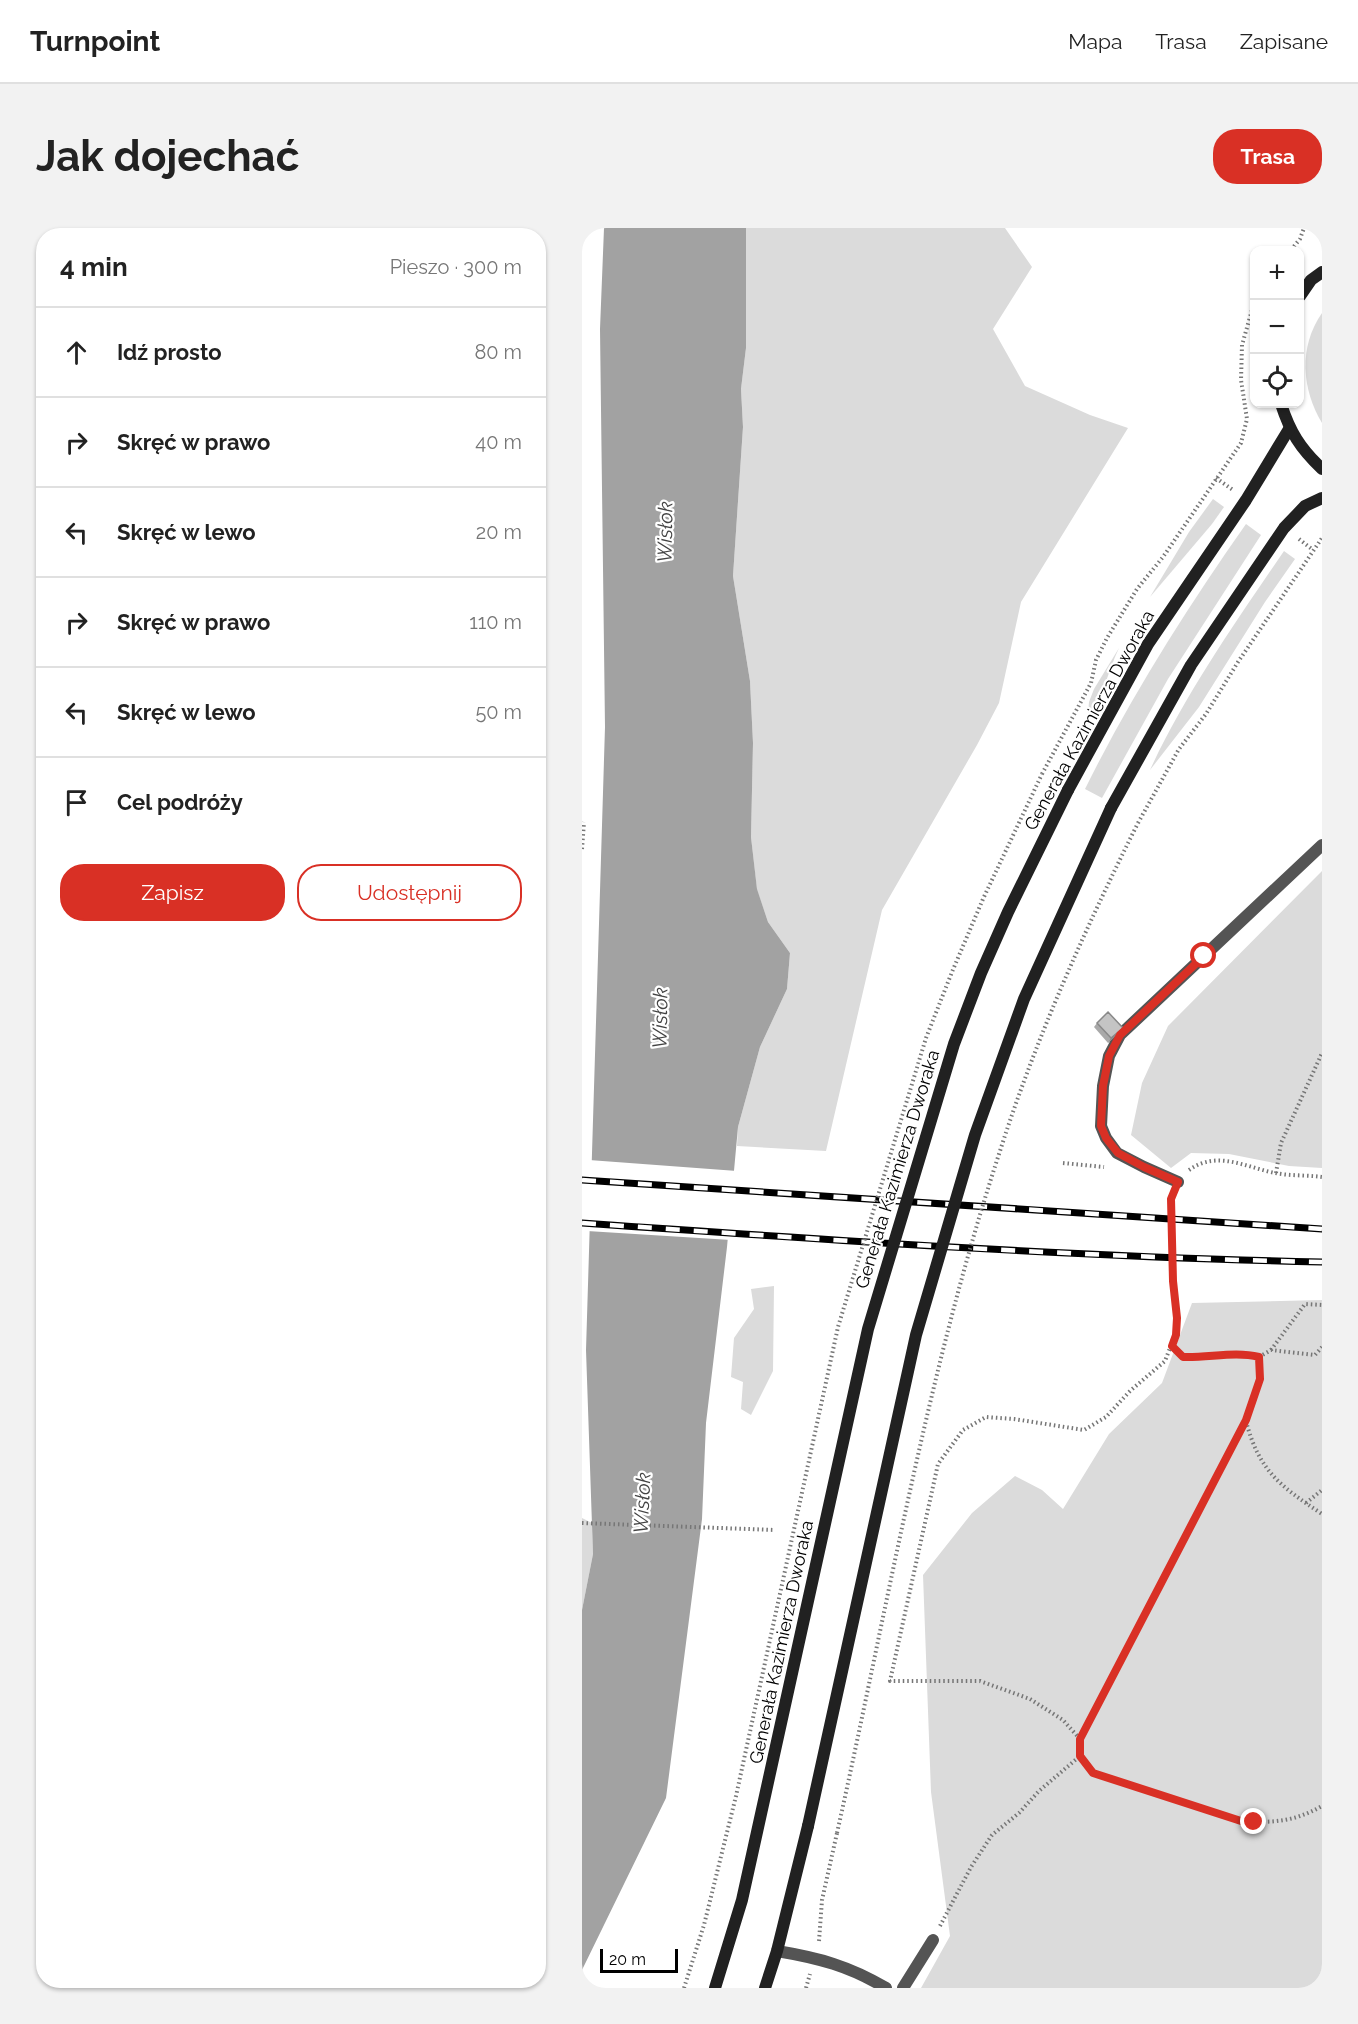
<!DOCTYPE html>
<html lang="pl">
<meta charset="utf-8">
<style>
body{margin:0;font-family:Raleway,sans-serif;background:#f2f2f2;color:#222}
.controls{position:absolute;right:18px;top:18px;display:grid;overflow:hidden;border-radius:12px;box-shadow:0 2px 4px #0004}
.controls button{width:54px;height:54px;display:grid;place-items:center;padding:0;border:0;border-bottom:2px solid #e0e0e0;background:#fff;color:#222;font:30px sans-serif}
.scale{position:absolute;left:18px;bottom:15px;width:78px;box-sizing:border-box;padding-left:6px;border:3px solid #000;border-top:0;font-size:16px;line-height:21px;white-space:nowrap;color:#000;-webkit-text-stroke:4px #fff;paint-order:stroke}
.stop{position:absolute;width:18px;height:18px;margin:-14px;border:4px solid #d93025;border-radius:50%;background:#fff}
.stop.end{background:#d93025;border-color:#fff;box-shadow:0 2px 6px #0008}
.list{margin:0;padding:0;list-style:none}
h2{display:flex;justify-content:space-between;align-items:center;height:78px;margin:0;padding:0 24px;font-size:26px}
h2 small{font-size:20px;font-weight:400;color:#767676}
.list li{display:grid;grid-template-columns:39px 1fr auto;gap:18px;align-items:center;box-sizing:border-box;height:90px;padding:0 24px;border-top:2px solid #e0e0e0}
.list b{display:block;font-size:22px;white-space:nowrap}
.list em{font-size:20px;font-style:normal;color:#767676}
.actions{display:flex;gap:12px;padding:18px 24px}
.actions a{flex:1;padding:14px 0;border:2px solid #d93025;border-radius:24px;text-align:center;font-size:21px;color:#d93025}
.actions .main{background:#d93025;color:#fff}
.icon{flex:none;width:33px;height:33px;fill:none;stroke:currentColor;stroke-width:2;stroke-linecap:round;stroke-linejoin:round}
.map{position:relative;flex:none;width:740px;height:1760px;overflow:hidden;border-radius:24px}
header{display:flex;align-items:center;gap:36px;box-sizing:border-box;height:84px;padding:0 30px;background:#fff;border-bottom:2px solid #e0e0e0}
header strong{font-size:28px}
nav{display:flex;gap:33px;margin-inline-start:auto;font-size:21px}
.intro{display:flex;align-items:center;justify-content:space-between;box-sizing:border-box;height:144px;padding:0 36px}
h1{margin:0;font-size:42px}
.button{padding:15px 27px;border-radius:24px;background:#d93025;color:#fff;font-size:21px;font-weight:700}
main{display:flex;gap:36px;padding:0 36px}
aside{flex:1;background:#fff;border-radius:24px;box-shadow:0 2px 4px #0004}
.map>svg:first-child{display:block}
.green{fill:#dbdbdb}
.water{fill:#a2a2a2}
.pier{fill:#fff}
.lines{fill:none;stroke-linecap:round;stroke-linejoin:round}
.path{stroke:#767676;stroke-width:4;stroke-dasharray:1.5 3;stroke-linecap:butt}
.lane{stroke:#545454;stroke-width:12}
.street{stroke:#545454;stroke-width:12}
.secondary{stroke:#212121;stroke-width:12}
.rail-casing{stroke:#000;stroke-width:7}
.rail{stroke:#fff;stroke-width:4.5;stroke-dasharray:14;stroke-linecap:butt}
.path-bridge{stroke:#767676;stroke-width:4;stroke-dasharray:1.5 3;stroke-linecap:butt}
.secondary-bridge{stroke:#212121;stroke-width:12}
.wall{fill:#a9a9a9}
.shaded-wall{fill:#898989}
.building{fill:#c4c4c4;stroke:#898989;stroke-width:1.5}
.route{stroke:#d93025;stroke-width:8}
.labels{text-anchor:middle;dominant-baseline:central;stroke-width:4.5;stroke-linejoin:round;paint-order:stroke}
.street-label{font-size:18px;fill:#000;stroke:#fff}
.water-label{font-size:20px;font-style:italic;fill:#434343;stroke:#fff}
</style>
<header>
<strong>Turnpoint</strong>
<nav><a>Mapa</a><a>Trasa</a><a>Zapisane</a></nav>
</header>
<div class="intro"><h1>Jak dojechać</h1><a class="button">Trasa</a></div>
<main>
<aside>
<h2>4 min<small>Pieszo · 300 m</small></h2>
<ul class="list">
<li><svg class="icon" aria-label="ahead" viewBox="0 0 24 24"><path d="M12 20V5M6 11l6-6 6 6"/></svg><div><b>Idź prosto</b></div><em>80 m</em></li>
<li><svg class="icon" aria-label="right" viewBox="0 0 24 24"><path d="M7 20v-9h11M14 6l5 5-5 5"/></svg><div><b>Skręć w prawo</b></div><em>40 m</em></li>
<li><svg class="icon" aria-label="left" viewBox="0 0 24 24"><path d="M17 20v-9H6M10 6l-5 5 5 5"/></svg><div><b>Skręć w lewo</b></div><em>20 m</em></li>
<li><svg class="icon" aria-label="right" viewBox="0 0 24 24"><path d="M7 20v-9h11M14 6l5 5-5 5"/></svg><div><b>Skręć w prawo</b></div><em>110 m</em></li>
<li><svg class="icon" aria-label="left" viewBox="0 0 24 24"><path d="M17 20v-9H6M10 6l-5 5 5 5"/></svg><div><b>Skręć w lewo</b></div><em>50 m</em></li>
<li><svg class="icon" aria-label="arrive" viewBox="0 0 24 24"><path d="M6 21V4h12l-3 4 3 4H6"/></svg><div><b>Cel podróży</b></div></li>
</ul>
<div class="actions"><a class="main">Zapisz</a><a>Udostępnij</a></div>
</aside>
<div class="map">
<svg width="740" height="1760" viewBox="0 0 740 1760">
<rect width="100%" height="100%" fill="#fff"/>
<!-- green -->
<g class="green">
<path d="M164,0H423L450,39L411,101L443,158L508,187L546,200L439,374L417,475L395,517L300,682L244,923L155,918L156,899L178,819L205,761L208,725L186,694L175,662L169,609L171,515L168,453L151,348L161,199L159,161L164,120Z"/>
<path d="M740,85V195C720,162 716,119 740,85Z"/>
<path d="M631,271L642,279L630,296L568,369L607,304Z"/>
<path d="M664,296L679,307L586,451L520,570L503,561C549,468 605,380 664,296Z"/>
<path d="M702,323L713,331L683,374L617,479L568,542C603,466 655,392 702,323Z"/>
<path d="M537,420C525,445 520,473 505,497L507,474L512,461Z"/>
<path d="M740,643V940L707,938L647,926L609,925L589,940L549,907L560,855L586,798Z"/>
<path d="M192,1058L191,1143L169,1187L159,1181L161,1154L149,1149L152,1110L172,1081L169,1061Z"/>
<path d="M740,1072V1760H339L368,1708L349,1564L341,1347L390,1285L433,1248L460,1262L481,1281L527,1206L580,1155L610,1075Z"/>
<path d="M0,1290L10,1295L11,1326L0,1382Z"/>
</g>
<!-- water -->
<path class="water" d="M22,0H164V120L159,161L161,199L151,348L168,453L171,515L169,609L175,661L186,694L208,725L205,761L178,819L156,899L145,1019L124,1195L120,1291L84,1570L0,1742V1382L11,1326L4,1122L23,499L18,101Z"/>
<!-- pier -->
<path class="pier" d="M7,932L155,943L149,1012L5,1003Z"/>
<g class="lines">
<!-- path -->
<g class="path">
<path d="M709,22L718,11L722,0"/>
<path d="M634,250L651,262"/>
<path d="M717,311L731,322"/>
<path d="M460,546L509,455L514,432L525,410L555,361L581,329L659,215L665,191L659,152L660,117L672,75"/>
<path d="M556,595L597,521L624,486L656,434L740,310"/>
<path d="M0,621L2,594"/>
<path d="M481,935L522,939"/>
<path d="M607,942C635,922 663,939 693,945C708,948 725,947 740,949"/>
<path d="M694,945L699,915L740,825"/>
<path d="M590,1118L601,1129H627L661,1125L677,1129L678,1151L664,1192L498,1511V1528L511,1545L659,1593C690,1595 712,1594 740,1578"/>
<path d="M689,1122L723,1076L740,1077"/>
<path d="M677,1129L689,1122L733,1127L740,1119"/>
<path d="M664,1193C677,1243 698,1258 740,1286"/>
<path d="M724,1275L740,1262"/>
<path d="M0,1295L193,1302"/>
<path d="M498,1511L481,1492L448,1471L398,1453H308L356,1236L381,1202L404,1189L432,1191L502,1202L524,1189L548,1163L583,1133L593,1107L595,1090L591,1053L589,971"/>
<path d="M358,1698L389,1639L410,1607L437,1585L457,1563L498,1528"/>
<path d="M237,1713L240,1672L255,1605"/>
<path d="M224,1760L228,1746"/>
</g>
<!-- lane -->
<path class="lane" d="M596,954L562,939L535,925L524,910L519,898L521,858L527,828L538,807L740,617"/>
<!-- street -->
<g class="street">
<path d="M195,1723C237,1730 267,1738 304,1760"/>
<path d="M321,1760L351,1712"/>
</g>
<!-- secondary -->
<g class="secondary">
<path d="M718,68L729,52L740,44"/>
<path d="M699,176C708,204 718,220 740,241"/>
<path d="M486,562L566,416L664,272L707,201"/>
<path d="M529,580L609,437L702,300L723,278L740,270"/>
<path d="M183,1760L195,1723L226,1598"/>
</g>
<defs>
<g id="rail">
<path d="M0,952L740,1001"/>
<path d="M0,995C246,1012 493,1029 740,1034"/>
</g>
</defs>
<!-- rail casing -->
<use href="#rail" class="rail-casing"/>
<!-- rail -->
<use href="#rail" class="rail"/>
<!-- path-bridge -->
<g class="path-bridge">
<path d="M255,1605C306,1377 345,1145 418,923C454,810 503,701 556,595"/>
<path d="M102,1760L122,1697L154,1568L256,1099L344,810L370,744L401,671L460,546"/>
</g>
<!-- secondary-bridge -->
<g class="secondary-bridge">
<path d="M226,1598L334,1107L393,907L442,771L529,580"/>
<path d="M133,1760L160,1672L286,1101L372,816L399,745L426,684L486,562"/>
</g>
</g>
<!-- wall -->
<path class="wall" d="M515,795L541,800L538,804L526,815L512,799Z"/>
<!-- shaded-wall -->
<path class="shaded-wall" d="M541,800L538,804L526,815L529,810Z"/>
<!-- building -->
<path class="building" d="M526,784L541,800L529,810L515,795Z"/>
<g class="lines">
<!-- route -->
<path class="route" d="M622,728L538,807L527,828L521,858L519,898L524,910L536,925L562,939L596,954L589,971L591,1053L595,1090L594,1107L590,1118L601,1129C627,1130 653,1123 677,1129L678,1151L664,1192L498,1511V1528L511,1545L659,1593L672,1594"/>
</g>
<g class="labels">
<!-- street labels -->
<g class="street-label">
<text transform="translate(507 492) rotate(-61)">Generała Kazimierza Dworaka</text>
<text transform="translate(315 941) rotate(-73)">Generała Kazimierza Dworaka</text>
<text transform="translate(199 1414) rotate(-78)">Generała Kazimierza Dworaka</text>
</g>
<!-- water labels -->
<g class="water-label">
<text transform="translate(83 304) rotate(-89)">Wisłok</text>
<text transform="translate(78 790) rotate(-89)">Wisłok</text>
<text transform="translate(60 1275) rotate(-87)">Wisłok</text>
</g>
</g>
</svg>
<div class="controls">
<button>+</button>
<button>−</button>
<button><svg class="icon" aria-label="locate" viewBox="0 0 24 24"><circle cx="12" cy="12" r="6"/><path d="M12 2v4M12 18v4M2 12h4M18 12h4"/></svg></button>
</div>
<div class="scale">20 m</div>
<div class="stop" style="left:622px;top:728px"></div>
<div class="stop end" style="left:672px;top:1594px"></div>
</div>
</main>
